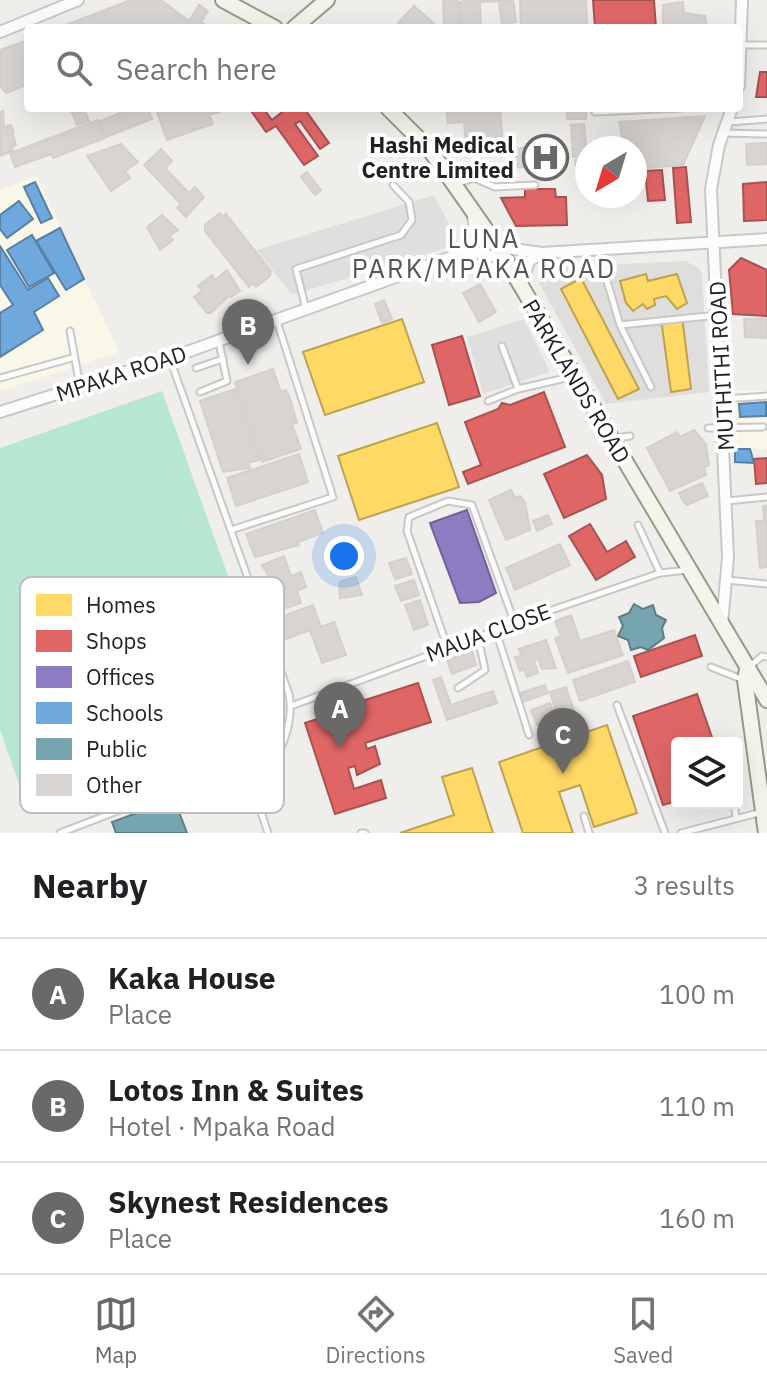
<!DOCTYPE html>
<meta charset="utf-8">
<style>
body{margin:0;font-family:"IBM Plex Sans",sans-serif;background:#f2f2f2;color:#202124}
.controls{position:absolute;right:24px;bottom:24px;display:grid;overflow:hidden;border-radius:8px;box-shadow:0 8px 32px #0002}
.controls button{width:72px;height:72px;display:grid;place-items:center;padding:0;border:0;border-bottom:2px solid #e0e0e0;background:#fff;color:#202124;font:40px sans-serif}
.compass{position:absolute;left:575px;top:136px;width:72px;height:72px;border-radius:50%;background:#fff;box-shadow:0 8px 32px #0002;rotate:218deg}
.you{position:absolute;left:344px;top:556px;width:28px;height:28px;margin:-20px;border:6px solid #fff;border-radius:50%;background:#1a73e8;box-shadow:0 0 0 12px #1a73e833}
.badge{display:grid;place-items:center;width:52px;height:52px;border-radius:50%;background:#6a6968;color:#fff;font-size:26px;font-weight:700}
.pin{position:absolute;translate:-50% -66px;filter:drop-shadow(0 2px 4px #0008)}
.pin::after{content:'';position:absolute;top:42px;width:28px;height:24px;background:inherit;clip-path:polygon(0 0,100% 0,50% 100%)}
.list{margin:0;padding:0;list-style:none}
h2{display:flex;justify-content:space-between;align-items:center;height:104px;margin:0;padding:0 32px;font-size:34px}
h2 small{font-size:26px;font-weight:400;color:#757577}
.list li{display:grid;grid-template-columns:52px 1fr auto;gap:24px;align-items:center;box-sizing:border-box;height:112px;padding:0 32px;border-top:2px solid #e0e0e0}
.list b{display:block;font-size:30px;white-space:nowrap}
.list p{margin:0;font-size:26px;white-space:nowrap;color:#757577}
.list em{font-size:26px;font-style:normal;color:#757577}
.icon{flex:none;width:44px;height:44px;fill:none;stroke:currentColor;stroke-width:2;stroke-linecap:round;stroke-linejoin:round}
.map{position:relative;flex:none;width:767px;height:833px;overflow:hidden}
.search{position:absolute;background:#fff;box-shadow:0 8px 32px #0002;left:24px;right:24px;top:24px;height:88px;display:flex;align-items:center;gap:20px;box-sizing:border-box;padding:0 28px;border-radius:8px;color:#757577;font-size:30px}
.sheet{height:440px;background:#fff}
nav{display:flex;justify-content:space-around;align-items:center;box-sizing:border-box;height:112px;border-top:2px solid #e0e0e0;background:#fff;font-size:22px;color:#757577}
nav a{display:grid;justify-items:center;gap:4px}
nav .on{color:#6a6968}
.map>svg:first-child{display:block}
.residential{fill:#dfdedc}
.education{fill:#f8f7e8}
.pitch{fill:#b7e6d2}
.parking{fill:#e0dfde}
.homes{fill:#ffd966;stroke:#bda252;stroke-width:2}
.shops{fill:#e06666;stroke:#a75252;stroke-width:2}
.offices{fill:#8e7cc3;stroke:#6e6193;stroke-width:2}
.schools{fill:#6fa8dc;stroke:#5880a4;stroke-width:2}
.public{fill:#76a5af;stroke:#5d7e85;stroke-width:2}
.building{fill:#d7d4d2;stroke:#d3d0cc;stroke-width:2}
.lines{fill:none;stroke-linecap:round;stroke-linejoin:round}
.lane-casing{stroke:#c9c8c7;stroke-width:9}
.street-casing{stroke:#c9c8c7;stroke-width:14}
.secondary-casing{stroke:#999a82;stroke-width:18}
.lane{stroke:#fdfcfc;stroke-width:5}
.street{stroke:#fdfcfc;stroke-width:10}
.secondary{stroke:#f4f4ed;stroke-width:14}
.labels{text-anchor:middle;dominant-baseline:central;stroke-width:8;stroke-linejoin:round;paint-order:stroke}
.poi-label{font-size:22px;font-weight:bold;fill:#222;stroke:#fff;text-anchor:end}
.street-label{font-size:22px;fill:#222;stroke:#fff}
.quarter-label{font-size:26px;letter-spacing:2px;fill:#555;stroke:#fff}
.key{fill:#fff;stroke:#bdbdbd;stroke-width:2}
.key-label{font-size:22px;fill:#222}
</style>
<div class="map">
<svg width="767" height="833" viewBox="0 0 767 833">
<rect width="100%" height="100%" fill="#f0eeeb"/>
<!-- residential -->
<path class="residential" d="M685,261L699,268L702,275L709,392L606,404L539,283V268Z"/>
<!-- education -->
<g class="education">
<path d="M37,176L119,352L0,391V190Z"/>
<rect x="731" y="391" width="36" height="58"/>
</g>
<!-- pitch -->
<path class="pitch" d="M162,391L279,719L27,807L0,730V448Z"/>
<!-- parking -->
<g class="parking">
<path d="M434,195L459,244L292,295L257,250Z"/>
<path d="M524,319L550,372L483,394L467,337Z"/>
</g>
<!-- homes -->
<g class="homes">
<path d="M646,274L648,281L677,274L687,303L677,309L666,296L654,299L655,305L647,309L643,304L633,311L626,303L620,281Z"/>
<path d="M581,278L639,389L618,399L561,289Z"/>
<path d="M682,316L691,389L671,392L661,319Z"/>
<path d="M402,319L424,382L325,415L303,352Z"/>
<path d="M437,423L459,487L359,520L338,456Z"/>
<path d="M607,725L637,813L594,827L580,785L559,792L573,833H523L499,762Z"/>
<path d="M472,768L493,833H400L454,815L442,777Z"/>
</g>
<!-- shops -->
<g class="shops">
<path d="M593,0H654L656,28H595Z"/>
<path d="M760,72H767V97H756Z"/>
<path d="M249,108H263L272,120L282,112L279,108H304L329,143L320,149L300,121L295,124L318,156L304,165L276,126L266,132Z"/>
<path d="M686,167L691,222L677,223L673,168Z"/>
<path d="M662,170L665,200L648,201L645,171Z"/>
<path d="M767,182V220L744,221L743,184Z"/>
<path d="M525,189H555L556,197H566L567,225L516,226L501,198L525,197Z"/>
<path d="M741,258L767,270V316L733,314L729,270Z"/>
<path d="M462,336L480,396L449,405L432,345Z"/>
<path d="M544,392L565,447L468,484L463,472L481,465L465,422L498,409L502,403L510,405Z"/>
<path d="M587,455L602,475L606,499L564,518L544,474Z"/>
<path d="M767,458V483L756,484L754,459Z"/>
<path d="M590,524L607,552L626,541L635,557L596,580L569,536Z"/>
<path d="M695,635L702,656L641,677L634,656Z"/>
<path d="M418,683L431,722L365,743L367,749L375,746L380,764L357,775L355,766L348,768L354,789L381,780L386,798L335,814L305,723L330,715L334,727L358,719L353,704Z"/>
<path d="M697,694L714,743H677V801L663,805L633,716Z"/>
</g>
<!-- offices -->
<path class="offices" d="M467,510L496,593L479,602L460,603L430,523Z"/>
<!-- schools -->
<g class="schools">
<path d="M35,182L52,218L41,223L24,187Z"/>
<path d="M19,201L33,219L7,238L0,229V215Z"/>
<path d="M60,228L84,279L66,290L36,241Z"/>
<path d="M32,235L54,273L29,287L7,250Z"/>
<path d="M0,246L28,290L48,278L59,296L34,312L43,330L0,357V313L13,305L0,285Z"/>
<path d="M766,402V416L740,417L739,404Z"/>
<path d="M735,449H750L754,463L735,462Z"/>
</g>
<!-- public -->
<g class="public">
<path d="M634,604L643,609L653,605L656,615L666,620L662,628L664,638L648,650L641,647L631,650L628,640L618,636L623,626L619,617L629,613Z"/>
<path d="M174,799L187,833H116L112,822Z"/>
</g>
<!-- building -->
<g class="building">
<path d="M131,0H161L189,21L199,5L208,11L201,22L210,28H58Z"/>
<path d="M443,0H458L459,26L444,27Z"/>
<path d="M467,0H507V1L480,2L481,28H461L460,2Z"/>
<path d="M513,0L516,22L502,24L499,4Z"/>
<path d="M520,0H586L587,28H521Z"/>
<path d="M683,2L684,13L705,16L707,28H663V5Z"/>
<path d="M414,6L439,28H404L398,23Z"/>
<path d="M28,40V84L6,93L0,86V50Z"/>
<path d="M70,108H84L89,121L77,125Z"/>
<path d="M133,108H148L152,119L106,137L100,121Z"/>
<path d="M167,108H219L220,112L209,115L213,124L167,140L157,112Z"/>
<path d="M446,108H500L503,143L466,146L464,122L448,123Z"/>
<rect x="567" y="108" width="19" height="11"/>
<path d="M3,111L4,127L11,125L14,132L8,136L13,134L16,145L12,147L13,151L0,156V113Z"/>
<path d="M705,116L683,165L635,169V148H624L619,122Z"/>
<path d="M98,120L105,138L53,158L51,154L15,167L10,153Z"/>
<path d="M584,124L587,156L573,157L571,125Z"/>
<path d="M767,143V164L747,165L746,144Z"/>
<path d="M121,144L138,162L125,171L130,178L111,191L87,156Z"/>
<path d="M559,146L562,171L552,172L548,147Z"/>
<path d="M525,147L542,149V166L509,168L508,151Z"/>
<path d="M161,149L172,161L165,168L189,193L195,187L204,197L186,217L177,208L181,204L144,165Z"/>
<path d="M587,158V173L577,174L575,160Z"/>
<path d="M307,172L321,190L315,195L301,177Z"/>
<path d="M220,213L223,217L226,214L271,271L270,276L256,287L253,284L249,287L205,231V225Z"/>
<path d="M162,215L178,230L169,236L173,240L160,250L147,227Z"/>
<path d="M227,270L240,291L231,297L230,295L211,313H207L194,297L202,290L198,286L212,275L215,280Z"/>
<path d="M480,284L496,312L479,322L463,293Z"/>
<path d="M384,300L392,319L382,323L375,304Z"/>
<path d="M767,318V338L745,337L744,319Z"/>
<path d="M273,369L281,392L286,390L290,398L297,423L292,424L301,449L262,462L235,382Z"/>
<path d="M235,389L259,460L248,463L250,468L223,472L200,401Z"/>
<path d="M694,430L706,444L709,465L704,467L706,475L670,491L647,448L677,432L680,437Z"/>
<path d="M299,454L308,482L236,506L227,478Z"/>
<path d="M702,483L708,496L687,505L683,501L679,493Z"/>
<path d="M511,490L515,498L520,496L525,502L530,530L506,540L489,500Z"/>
<path d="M767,505V567L760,568L756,521H764L763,506Z"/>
<path d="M315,510L323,533L298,542L299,545L255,557L246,534Z"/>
<path d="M548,515L552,524L537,531L533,521Z"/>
<path d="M560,544L570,565L515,590L506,568Z"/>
<path d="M284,556L291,576L301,572L306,587L297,591L301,603L281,610L279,596L283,595L278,581L269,577L262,565Z"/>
<path d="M406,558L412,574L395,579L389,563Z"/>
<path d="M356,577L362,595L340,598L339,582Z"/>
<path d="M414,580L419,595L401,601L395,586Z"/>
<path d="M420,600L428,625L414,630L405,605Z"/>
<path d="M313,605L321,627L334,622L346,655L322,663L310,630L286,639L278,618Z"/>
<path d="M571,615L580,641L614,630L623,655L568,673L555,638L561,636L555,621Z"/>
<path d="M546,640L556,668L542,669L538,659L534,661L538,673L527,677L524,669L520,671L515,657L521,656L519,649Z"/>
<path d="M472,651L476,665L452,674L447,660Z"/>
<path d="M628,661L635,682L580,701L573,680Z"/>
<path d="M441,677L451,705L493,691L497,703L447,720L433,680Z"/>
<path d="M545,685L548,693L523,702L520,693Z"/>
<path d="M566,687L578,722L561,727L550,692Z"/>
<path d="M550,703L556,719L537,725L531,710Z"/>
</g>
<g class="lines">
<defs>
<g id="lane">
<path d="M740,45H767"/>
<path d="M595,108V112L682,108"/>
<path d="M729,122L767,119"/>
<path d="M724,133L767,134"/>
<path d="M456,184L474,178L495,187L535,185"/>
<path d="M598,250L620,325L651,387"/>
<path d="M306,309L296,269L401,235L412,220L409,202L393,185"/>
<path d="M620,325L718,315"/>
<path d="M70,331L80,387"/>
<path d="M502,346L518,389"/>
<path d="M170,359L289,694C296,732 273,763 255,794"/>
<path d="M196,368L223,359"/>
<path d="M0,378L72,358"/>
<path d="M200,392L227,381L219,342"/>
<path d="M723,399L767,396"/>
<path d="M488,401L518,389L570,377"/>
<path d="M708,428L763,427"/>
<path d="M615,438L630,436"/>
<path d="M727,501L767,497"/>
<path d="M638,525L660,573"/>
<path d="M231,530L333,497L277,321"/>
<path d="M727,580L767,584"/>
<path d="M496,631L529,735"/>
<path d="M447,646L407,531L409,517L448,501L472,505L515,624"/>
<path d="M711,667L744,680"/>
<path d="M749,667L762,656L767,657"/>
<path d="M458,688L485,670L478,637"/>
<path d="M617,705L665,833"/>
<path d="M291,706L543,613L660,573L688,570"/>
<path d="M734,803L736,818"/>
<path d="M584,816L589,833"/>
<path d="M60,833L209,776L233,779L255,794L268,833"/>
<path d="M361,833H365"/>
<path d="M681,833L762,812"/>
</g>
<g id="street">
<path d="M0,32L78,0"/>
<path d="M739,86L742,0"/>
<path d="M498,247L542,253L767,239"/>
<path d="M468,251L476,238L473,216"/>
<path d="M521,287L529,261L542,253"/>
<path d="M0,412L170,358L468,251L506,259"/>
<path d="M722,624L728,557L711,189L719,145L732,108"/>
</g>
<g id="secondary">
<path d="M223,0L275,28"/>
<path d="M294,28L327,0"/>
<path d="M388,108L430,150L498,247L767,700"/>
<path d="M747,669L745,680L766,833"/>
</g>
</defs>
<!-- lane casing -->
<use href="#lane" class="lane-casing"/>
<!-- street casing -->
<use href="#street" class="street-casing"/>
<!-- secondary casing -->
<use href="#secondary" class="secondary-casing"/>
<!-- lane -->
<use href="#lane" class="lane"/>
<!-- street -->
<use href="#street" class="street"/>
<!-- secondary -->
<use href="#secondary" class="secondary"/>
</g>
<!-- icons -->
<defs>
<symbol id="hospital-ring" viewBox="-11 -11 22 22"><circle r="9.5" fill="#fff" stroke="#6a6968" stroke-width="1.5"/><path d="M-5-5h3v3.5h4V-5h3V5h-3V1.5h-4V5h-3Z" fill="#6a6968"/></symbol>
</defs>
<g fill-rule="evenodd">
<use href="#hospital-ring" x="520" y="132" width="51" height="51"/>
</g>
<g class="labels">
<!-- poi labels -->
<g class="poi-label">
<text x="514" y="144">Hashi Medical<tspan x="514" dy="25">Centre Limited</tspan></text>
</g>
<!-- street labels -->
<g class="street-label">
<text transform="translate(721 366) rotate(-93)">MUTHITHI ROAD</text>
<text transform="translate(121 373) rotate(-18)">MPAKA ROAD</text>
<text transform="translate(577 381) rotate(59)">PARKLANDS ROAD</text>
<text transform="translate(488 632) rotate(-20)">MAUA CLOSE</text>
</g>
<!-- quarter labels -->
<g class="quarter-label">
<text x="484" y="238">LUNA<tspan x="484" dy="30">PARK/MPAKA ROAD</tspan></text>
</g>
</g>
<!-- legend -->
<rect x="20" y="577" width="264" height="236" rx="12" class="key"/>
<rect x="36" y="594" width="36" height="22" fill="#ffd966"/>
<rect x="36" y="630" width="36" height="22" fill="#e06666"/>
<rect x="36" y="666" width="36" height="22" fill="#8e7cc3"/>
<rect x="36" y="702" width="36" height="22" fill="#6fa8dc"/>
<rect x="36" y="738" width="36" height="22" fill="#76a5af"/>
<rect x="36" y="774" width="36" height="22" fill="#d7d4d2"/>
<g class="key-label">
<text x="86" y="613">Homes</text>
<text x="86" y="649">Shops</text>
<text x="86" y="685">Offices</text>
<text x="86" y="721">Schools</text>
<text x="86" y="757">Public</text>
<text x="86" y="793">Other</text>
</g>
</svg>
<div class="controls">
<button><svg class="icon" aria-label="layers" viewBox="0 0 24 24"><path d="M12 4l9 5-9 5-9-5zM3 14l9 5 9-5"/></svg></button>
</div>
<svg class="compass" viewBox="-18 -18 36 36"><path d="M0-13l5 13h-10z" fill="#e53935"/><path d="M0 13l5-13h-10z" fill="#757577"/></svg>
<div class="you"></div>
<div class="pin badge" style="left:340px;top:748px">A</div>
<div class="pin badge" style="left:248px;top:365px">B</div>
<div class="pin badge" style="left:563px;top:774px">C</div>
<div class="search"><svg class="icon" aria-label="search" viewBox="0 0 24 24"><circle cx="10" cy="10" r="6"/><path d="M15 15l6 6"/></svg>Search here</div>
</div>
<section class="sheet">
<h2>Nearby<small>3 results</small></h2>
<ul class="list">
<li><span class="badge">A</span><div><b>Kaka House</b><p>Place</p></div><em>100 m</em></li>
<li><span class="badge">B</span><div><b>Lotos Inn &amp; Suites</b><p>Hotel · Mpaka Road</p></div><em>110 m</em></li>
<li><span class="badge">C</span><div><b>Skynest Residences</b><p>Place</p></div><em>160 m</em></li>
</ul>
</section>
<nav>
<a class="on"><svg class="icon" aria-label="map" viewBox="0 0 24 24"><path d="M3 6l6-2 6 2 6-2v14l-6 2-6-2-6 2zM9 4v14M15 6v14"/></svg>Map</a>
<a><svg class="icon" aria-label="directions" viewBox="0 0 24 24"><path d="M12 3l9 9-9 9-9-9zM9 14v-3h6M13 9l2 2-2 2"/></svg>Directions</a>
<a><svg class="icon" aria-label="saved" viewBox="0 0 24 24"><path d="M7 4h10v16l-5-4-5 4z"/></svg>Saved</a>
</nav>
